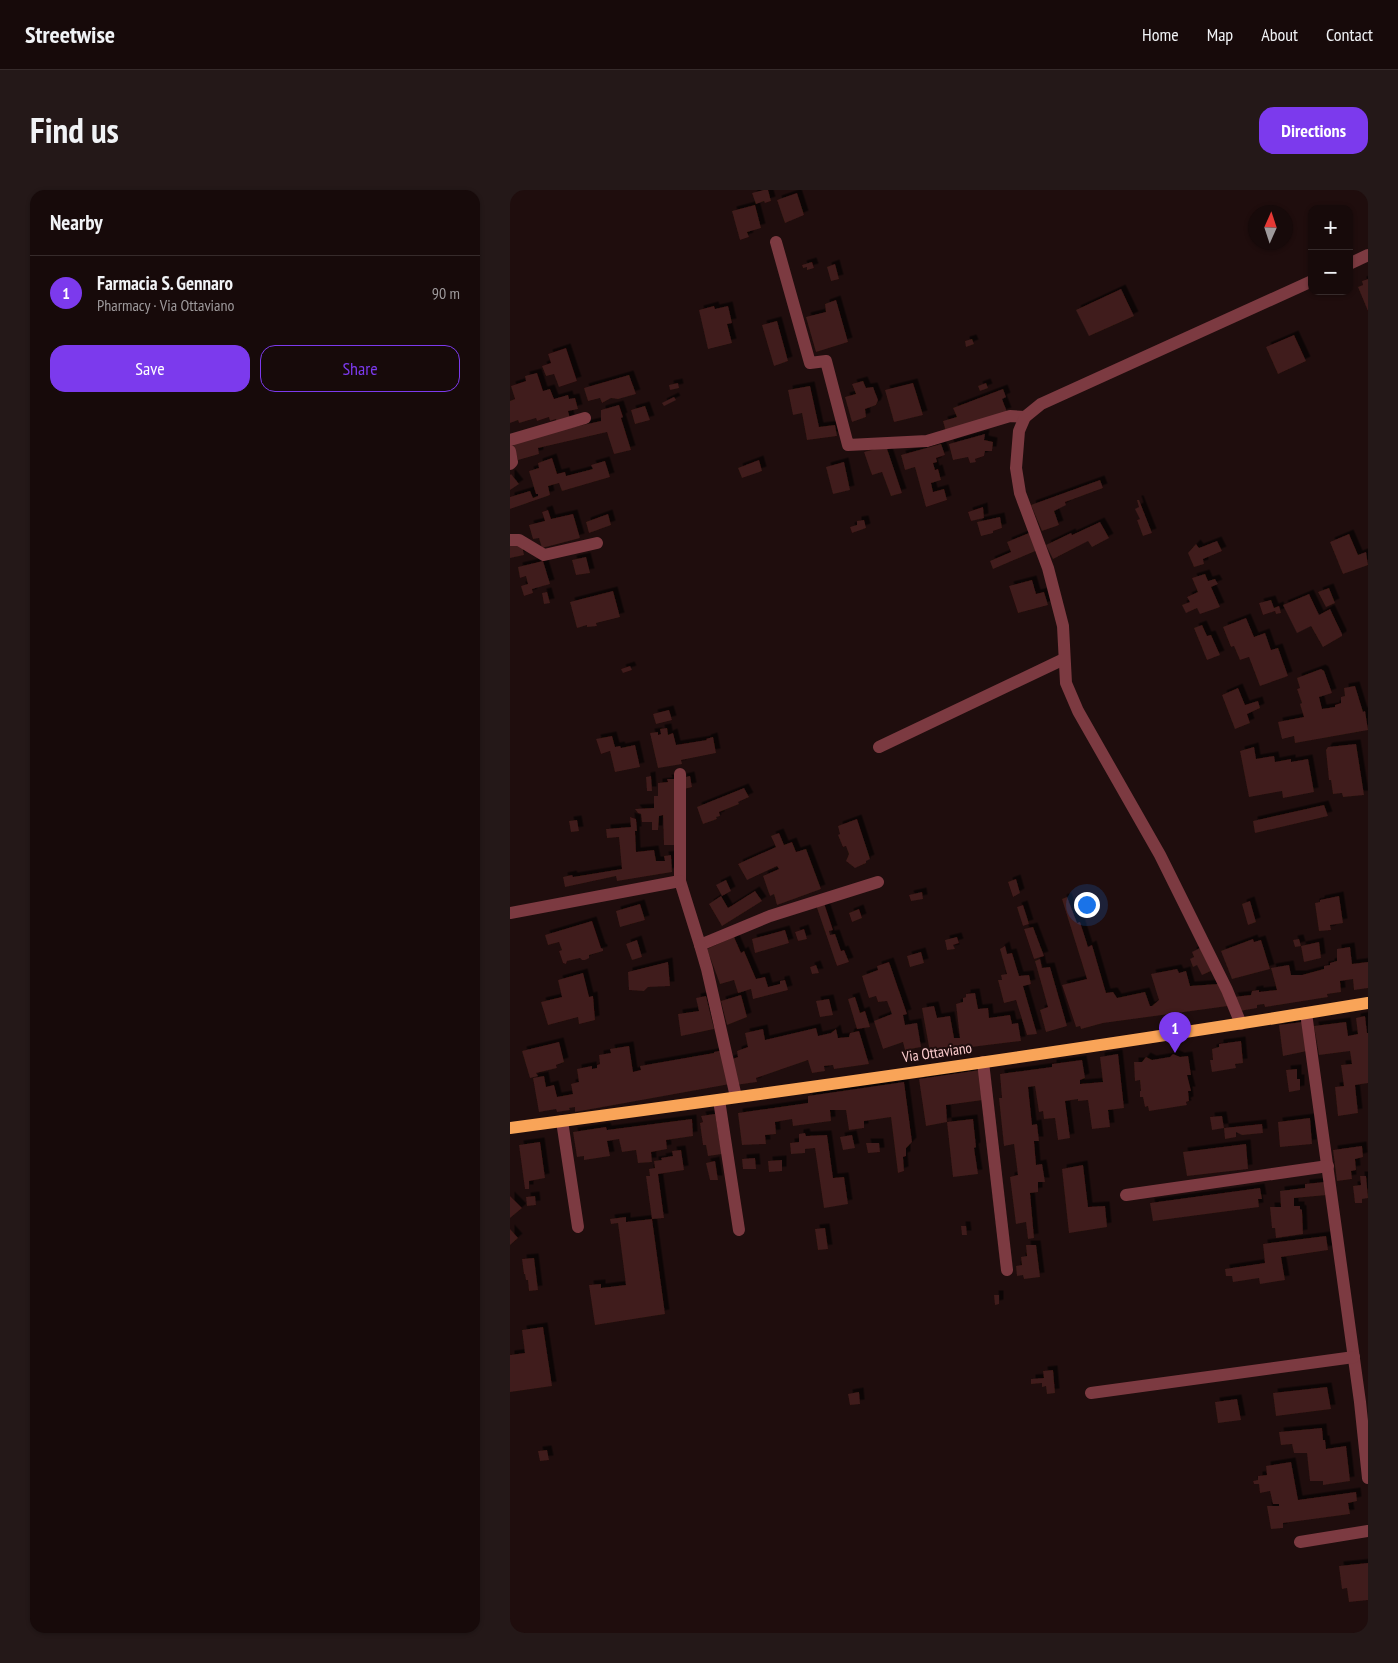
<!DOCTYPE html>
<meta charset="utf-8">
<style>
body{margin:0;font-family:"PT Sans Narrow",sans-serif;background:#241818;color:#f1f3f6}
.controls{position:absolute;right:15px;top:15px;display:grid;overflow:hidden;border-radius:10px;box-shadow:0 1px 4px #0004}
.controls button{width:45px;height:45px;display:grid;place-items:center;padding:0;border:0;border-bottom:1px solid #362b2b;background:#170a0a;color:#f1f3f6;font:25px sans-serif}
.compass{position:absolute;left:738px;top:15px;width:45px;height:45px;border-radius:50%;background:#170a0a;box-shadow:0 1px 4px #0004;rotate:3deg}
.you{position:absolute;left:576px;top:714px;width:18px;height:18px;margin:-12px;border:4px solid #fff;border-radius:50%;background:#1a73e8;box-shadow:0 0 0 8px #1a73e833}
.badge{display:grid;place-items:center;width:32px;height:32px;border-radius:50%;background:#7c3aed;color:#fff;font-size:16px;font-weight:700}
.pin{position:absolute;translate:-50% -41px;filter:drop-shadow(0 1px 2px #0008)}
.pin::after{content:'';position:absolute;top:26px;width:18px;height:15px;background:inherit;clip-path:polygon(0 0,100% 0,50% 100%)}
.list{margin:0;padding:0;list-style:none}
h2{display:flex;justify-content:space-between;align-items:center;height:65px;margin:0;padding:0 20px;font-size:21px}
h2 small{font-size:16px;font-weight:400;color:#9e9a9c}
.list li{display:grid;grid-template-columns:32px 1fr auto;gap:15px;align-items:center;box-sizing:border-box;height:75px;padding:0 20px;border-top:1px solid #362b2b}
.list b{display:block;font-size:19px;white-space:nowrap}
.list p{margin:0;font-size:16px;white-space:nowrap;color:#9e9a9c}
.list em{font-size:16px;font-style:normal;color:#9e9a9c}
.actions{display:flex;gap:10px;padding:15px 20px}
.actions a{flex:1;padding:11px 0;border:1px solid #7c3aed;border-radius:15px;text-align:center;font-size:18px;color:#7c3aed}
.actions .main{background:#7c3aed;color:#fff}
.map{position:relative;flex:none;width:858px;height:1443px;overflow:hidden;border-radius:15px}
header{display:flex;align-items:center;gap:30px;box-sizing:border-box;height:70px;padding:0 25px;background:#170a0a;border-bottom:1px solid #362b2b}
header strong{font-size:24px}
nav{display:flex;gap:28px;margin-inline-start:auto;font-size:18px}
.intro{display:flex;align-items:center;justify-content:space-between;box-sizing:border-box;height:120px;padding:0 30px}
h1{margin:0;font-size:35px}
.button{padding:12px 22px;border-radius:15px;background:#7c3aed;color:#fff;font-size:18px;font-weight:700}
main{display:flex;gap:30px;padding:0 30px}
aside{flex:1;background:#170a0a;border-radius:15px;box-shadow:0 1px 4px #0004}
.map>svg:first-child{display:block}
.building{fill:#3f1c1a;filter:url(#shadow)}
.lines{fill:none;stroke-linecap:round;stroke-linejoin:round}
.minor{stroke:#7c3a41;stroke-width:12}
.major{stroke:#f9a458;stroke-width:12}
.labels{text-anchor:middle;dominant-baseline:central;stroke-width:4;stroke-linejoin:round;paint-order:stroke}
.street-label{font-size:15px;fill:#fdcdcf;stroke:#1f0d0d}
</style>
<header>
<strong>Streetwise</strong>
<nav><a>Home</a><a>Map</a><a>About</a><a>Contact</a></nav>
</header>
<div class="intro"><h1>Find us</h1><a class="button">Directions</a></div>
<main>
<aside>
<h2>Nearby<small></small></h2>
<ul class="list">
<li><span class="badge">1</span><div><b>Farmacia S. Gennaro</b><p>Pharmacy · Via Ottaviano</p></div><em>90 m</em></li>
</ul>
<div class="actions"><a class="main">Save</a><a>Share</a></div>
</aside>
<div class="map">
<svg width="858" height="1443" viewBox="0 0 858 1443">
<defs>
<filter id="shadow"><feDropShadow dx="4.5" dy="-4.5" stdDeviation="0" flood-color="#0009"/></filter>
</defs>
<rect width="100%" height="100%" fill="#1f0d0d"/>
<!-- building -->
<g class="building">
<path d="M254,0H258L261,11L255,13L254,11L246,14L242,3Z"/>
<path d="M287,3L294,25L275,33L267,10Z"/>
<path d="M245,15L251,38L237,42L239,47L230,50L222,21Z"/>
<path d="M302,72L304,78L297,80V77L293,78L292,75Z"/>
<path d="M325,74L329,89L321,91L317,77Z"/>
<path d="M858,89V121L848,97L853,95L852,91Z"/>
<path d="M611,99L624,126L579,146L566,120Z"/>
<path d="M326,110L338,152L306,162L296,127L316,122L315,114Z"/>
<path d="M204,116L205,119L218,116L222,133L217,134L222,153L198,159L189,120Z"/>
<path d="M267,131L278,171L264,176L252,135Z"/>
<path d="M784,145L796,171L768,184L756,157Z"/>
<path d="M462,149L464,154L456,157L455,151Z"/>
<path d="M56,158L67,191L49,197L44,184L36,186L32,176L41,173L38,164Z"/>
<path d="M27,183L33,201L40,199L44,209L58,205L59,209L65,208L68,219L58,221L60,229L47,233L46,229L40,231L39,227L27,231L26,228L9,233L8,230L0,233V211L5,209L1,196L16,191L15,186Z"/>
<path d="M119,185L126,204L108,209L101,208L92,213L90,208L78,211L74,198Z"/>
<path d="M353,191L356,198L363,197L368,210L366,215L355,219L356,227L342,232L335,207L346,204L342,194Z"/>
<path d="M168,193L169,198L160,200L159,195Z"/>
<path d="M403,193L413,225L384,232L375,200Z"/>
<path d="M476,193L478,198L470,201L468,196Z"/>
<path d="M300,196L309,237L325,235L327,246L297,250L292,223L283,225L278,200Z"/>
<path d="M493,199L496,207L492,209L497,222L436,242L433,231L447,227L443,218Z"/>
<path d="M164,207L166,210L154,216L152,213Z"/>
<path d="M109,215L113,227L111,228L121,260L104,264L97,242L28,258L29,264L8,270L3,254L46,241L91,231V220Z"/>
<path d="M135,216L140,230L125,234L121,220Z"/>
<path d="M475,244L474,250L483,252L482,261H475L474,266L465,269L466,272L460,273L458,267L443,270L439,254Z"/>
<path d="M431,254L435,265L426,268L427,272L423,273L425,280L428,279L431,290L421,293L423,302L434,299L437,310L416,317L405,277L395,280L391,265Z"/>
<path d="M376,256L392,303L381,306L372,282L362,285L354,262Z"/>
<path d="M42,268L47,284L55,282L56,286L83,279L81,275L95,271L100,287L52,301L49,293L38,296L40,305L0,319V307L20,301L23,308L28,306V304H26L19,281L29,278L28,273Z"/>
<path d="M249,270L252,281L232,288L228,278Z"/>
<path d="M334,272L340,300L323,304L316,277Z"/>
<path d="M1,284L9,294L0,300V285Z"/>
<path d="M590,290L593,298L555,312L556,315L544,321L549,335L532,341L521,315Z"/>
<path d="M627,310H629L642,343L633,346L627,330L630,329L625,319L629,317Z"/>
<path d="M473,317L474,328L461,331L458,322Z"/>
<path d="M38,320L41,329L63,324L70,348L32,358L29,348L23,349L19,335L35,331L32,322Z"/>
<path d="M98,324L101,335L79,343L76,332Z"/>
<path d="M490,327L492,338L483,341V343L471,346L467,332Z"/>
<path d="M354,330L356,338L342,343L340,337L347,335V331Z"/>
<path d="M590,332L599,348L582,357L578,351L543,369L536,355L561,343L562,345Z"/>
<path d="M519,343L530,359L483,379L480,371L501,362L497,352Z"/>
<path d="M839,344L848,365L856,362L858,375L833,384L820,352Z"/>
<path d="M707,351L712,361L693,369L694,374L684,377L678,363L686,354L689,358Z"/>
<path d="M12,354L14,365L0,368V355Z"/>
<path d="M76,367L80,383L66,385L62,370Z"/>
<path d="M33,371L40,394L22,399L23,403L14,406L11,396L18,394L16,386L10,388L8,377Z"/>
<path d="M695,384L698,391L705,389L708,394L701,397L710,417L690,424L687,418L676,423L672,415L680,412L677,407L688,402L682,388Z"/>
<path d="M522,390L526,404L534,402L538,415L508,423L499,396Z"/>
<path d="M819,398L825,413L816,417L808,402Z"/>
<path d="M103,401L110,427L86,433L87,436L77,437V435L67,438L60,412Z"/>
<path d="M37,402L40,413L34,414L32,403Z"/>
<path d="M799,404L809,425L820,419L832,444V446L813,457L801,436L787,443L773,415Z"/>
<path d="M761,410L764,418L769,416L771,423L766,424L765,421L753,425L749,413Z"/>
<path d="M736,428L744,447L755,443L761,460L768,458L778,486L750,496L739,467L730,470L724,456L721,457L713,437Z"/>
<path d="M692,435L697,446L701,445L710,465L697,470L684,438Z"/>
<path d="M120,476L122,480L113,483L111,479Z"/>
<path d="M811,479L814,481L822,503L809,507L812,519L825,517V515L831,513V507L835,506L834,498L845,496L853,522L855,521L858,540L785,553L784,546L772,549L768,532L794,527L790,514L792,513L787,499L790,498L787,488Z"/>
<path d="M728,498L735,515L748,511L750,518L737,524L740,533L725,539L712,505Z"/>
<path d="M159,520L162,530L146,534L143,524Z"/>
<path d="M157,538L158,545L163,543L166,555L197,550L196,549L203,547L206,563L171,570L172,574L148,578L140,543L148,542V545L151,544L150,539Z"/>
<path d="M102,546L105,557L110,556L111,558L125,555L130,577L105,582L100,561L91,564L86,549Z"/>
<path d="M846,554L854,605L833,607L832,603L823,604L821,590H819L816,560L818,557Z"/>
<path d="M744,557L746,569L764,566L765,572L781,569V572L798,569L804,602L773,608L772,601L739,607L730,561Z"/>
<path d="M141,586L142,601H137L136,587Z"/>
<path d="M180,586L182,597L174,599L172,588Z"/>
<path d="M157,589H165L166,655H154L153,625L149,626L148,640H142V632H132L131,624L128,623L125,619L144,618V606H148V593L158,592Z"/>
<path d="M234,598L239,607L228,612L229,614L209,622L210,626L206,627L207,629L193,634L187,617Z"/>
<path d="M814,615L818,626L745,643L743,631Z"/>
<path d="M120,627L126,629L127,641H125L126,662L144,660L146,671H155L154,666L161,665L162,682L107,691L106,686L55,697L53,687L62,685L63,687L112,679L109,647L97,648L96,639L121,637Z"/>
<path d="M347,629L360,669L356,671V673L345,678L336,671L339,664L336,656L333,657L328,645L330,644L328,636Z"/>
<path d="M67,630L69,641L61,642L59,631Z"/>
<path d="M269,643L274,655L282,652L286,662L296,659L311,699L267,715L264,704L260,706L253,686L269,679L267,676L237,690L228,674L266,657L261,646Z"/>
<path d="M506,689L510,703L503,707L498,692Z"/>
<path d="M216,690L221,701L212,706L206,695Z"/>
<path d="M245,701L252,711L212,736L199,714L211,706L218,718Z"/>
<path d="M412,702L413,709L401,711L399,705Z"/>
<path d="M829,706L833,733L820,735L821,740L809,741L805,713L810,712V710Z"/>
<path d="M557,707L567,733L570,732L578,757L582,755L596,803L603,802L607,808L635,802L640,816H642L649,810L641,784L667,779L669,783L676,781L680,796L708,794L718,816L593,833L571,839L570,836L566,837L552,795L577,789L552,709Z"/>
<path d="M740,711L746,732L738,735L732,714Z"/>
<path d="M314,713L323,740L319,741L320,745L325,744L331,761L334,760L339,772L327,776L306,715Z"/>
<path d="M130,714L135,730L110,737L106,721Z"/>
<path d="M513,715L519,734L513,736L507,717Z"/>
<path d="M349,719L352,728L342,732L339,723Z"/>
<path d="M82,731L91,758L93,759V761L79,765V768L75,770H72L70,768L57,771L56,774L53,773L49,761L52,760L49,752L38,755L35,745Z"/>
<path d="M523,737L534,766L524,769L514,739Z"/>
<path d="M294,739L297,749L288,751L285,742Z"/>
<path d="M275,740L279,753L245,763L242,749Z"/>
<path d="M224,747L231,763L234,761L246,789L255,787L258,797L270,794V791L275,790L278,800L243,809L241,799L228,803L224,790L210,794L197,759Z"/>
<path d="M447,747L449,753L443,755L445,759L437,760L435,750Z"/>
<path d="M743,749L744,752L751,750L760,779L722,789L711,761Z"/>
<path d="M789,749L791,756L785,757L783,750Z"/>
<path d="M127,750L132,767L122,770L116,754Z"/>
<path d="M809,752L811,768L794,772L791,756Z"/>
<path d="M495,756L497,764L502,763L509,786L519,785L521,794L513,796L527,844L517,845L506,810L494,813L488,790H492L491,785L497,784L490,759Z"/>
<path d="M840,757L842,774L858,772V798L844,800L843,789L830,791L831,802L817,804L818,807L755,817L754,814L747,815V818L730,821L723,807L741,805L742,801L749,800V802L767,800L761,778L779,775L781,785H792L814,779V776L820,775V773L827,771V759Z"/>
<path d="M690,758L701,781L692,785L687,775L683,777L680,769L684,767L682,762Z"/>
<path d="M411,762L414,773L400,777L397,766Z"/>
<path d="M530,769L532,778L540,777L557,836L536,842L530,820L538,817L525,771Z"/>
<path d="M158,772L160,796L138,797L134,801L119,800L118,782Z"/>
<path d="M379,772L397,824L393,825L395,835L407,833L411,857L395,860L393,852L373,859L364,831L382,824L377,811L368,812L366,806L359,808L352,786L368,780L367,776Z"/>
<path d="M306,775L309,783L302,784L300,777Z"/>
<path d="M73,783L79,807L83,806L85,830L69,834L68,827L38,835L31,812L52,807L48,790Z"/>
<path d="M465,803L468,819L478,818L479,828L500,825L502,834L508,833L511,851L420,862L412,818L424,816L427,828L440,826L444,848H450L446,814L453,812V808L456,807V804Z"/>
<path d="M231,805L237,827L217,835L211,811Z"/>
<path d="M196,806L204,839L171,846L168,824L189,821L186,808Z"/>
<path d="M345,807L350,823L355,821L360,837L347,839L338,809Z"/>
<path d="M319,809L323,825L310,827L306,811Z"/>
<path d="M855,826L857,843H858V893L845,895L848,923L828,926L825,897L834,896L831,875L842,874L840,861L809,865L804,836L836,832L838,846L848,844L846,828Z"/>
<path d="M792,832L797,861L773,866L769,835Z"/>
<path d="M306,838L308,846L321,843L326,839L328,848L339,847L340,843L349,841L359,874L324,879L323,875L314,876L315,881L302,883L298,870L246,888L247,892L225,895L219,870L228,867L227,861L238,857L235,843L253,839L255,850Z"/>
<path d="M731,851L733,873L725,874L726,878L702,882L700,870H703L702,859L709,857V854Z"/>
<path d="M49,852L54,872L46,875L47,878L26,883L28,886L20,888L12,861Z"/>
<path d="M119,856L123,882L131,880L130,876L204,863V862L214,860L220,894L65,922V917L59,918L60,920L47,922L46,919L29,922L23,888L34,886L36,897L44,895L47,907L63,904L61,894L69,892L67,879L82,876V879L87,878V875L90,874L89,865L101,863L100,859Z"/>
<path d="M608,864L614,918L598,920L600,937L582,939L578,910L568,911V909L555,911L560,948L548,950L545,928L534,929L533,921L529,922L525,896L518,897L522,935L527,934L529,951H524L526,975L532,974L535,992H528V1002L520,1003L524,1048L518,1049L516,1032L506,1034L500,987L508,985L504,954L494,956L489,908H492L490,884L542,877V874L572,870L575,888L570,890V894L593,892L590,867Z"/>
<path d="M663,864L670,867L678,866L681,885H677L681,901H678L679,911L676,912L677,915L639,921L638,916L635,917L633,907H630V901H631L630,890L625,891L624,872H632L636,867L642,870L660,867Z"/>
<path d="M787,879V889H790V900L779,902L776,880Z"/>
<path d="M470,880L473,910L436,915L437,932L416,936L409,889Z"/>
<path d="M394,892L402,952L396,958V966L393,967L394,981L388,983L381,927L354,931V938L339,940L336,920H320L321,931L283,936L282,929L265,932L266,944L255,945L256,954L232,955L228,923L298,913V906Z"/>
<path d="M205,924L212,964L198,966L196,955H193L190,933L193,932L191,926Z"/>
<path d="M712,926L714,938L702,940L700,927Z"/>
<path d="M800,928L802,954L770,957L768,932Z"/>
<path d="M182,929L183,946L156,950L157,959L141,962L142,972L128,973L126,960L112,962L109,949L97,951L100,966L74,970V966L67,967L63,942L96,937L97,940Z"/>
<path d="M463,929L466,957L464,958L468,984L443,987L437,932Z"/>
<path d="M752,934L753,943L732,945L726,942V947L715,949L714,938Z"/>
<path d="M295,943L296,946L317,945L323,988L334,987L338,1014L314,1018L305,958L295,959V963L281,964L280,953L289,952V944Z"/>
<path d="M342,945L345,958L333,960L330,947Z"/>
<path d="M30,952L35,988L19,991V999H15L9,955Z"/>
<path d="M356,953H369L370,962L358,963Z"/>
<path d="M736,954L738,979L677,986L673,962Z"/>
<path d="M852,956L853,967L845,969L846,980L841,981L842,989L827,991L823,960Z"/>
<path d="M171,960L174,980L148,984L154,1028L142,1029L136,986H140L139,979L145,978L144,971L152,970L151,968L163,966L162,961Z"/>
<path d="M245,968L246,979H233L232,969Z"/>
<path d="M272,970V981L259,982L258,971Z"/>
<path d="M205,971L208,990H200L196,973Z"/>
<path d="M573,975L578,1017L595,1016L597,1037L559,1043L552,979Z"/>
<path d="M850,986H856L858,1008L852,1009V1013H845L843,996L851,995Z"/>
<path d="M815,992L817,1005L784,1008V1016H790V1019L792,1020L793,1044L766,1048L765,1038H762L760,1017H771L770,1001L795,998V994Z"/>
<path d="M750,998L752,1009H748L749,1017L643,1031L640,1013Z"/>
<path d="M0,1006L12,1018L0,1028Z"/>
<path d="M25,1006L26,1015L17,1016L16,1007Z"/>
<path d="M116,1027V1032L142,1029L155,1124L85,1135L79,1095L91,1094V1098L116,1095L108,1033L101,1034L100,1029Z"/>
<path d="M451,1036H456L457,1045H452Z"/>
<path d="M315,1038L318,1059L308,1060L305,1039Z"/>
<path d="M0,1039L8,1048L0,1055Z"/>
<path d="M816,1046L818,1060L771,1067L775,1090L750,1094L749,1088L723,1092L722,1086H716L715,1079L755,1073L753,1054Z"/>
<path d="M516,1055H526L530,1087L514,1089L513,1085L507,1086L506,1076L512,1075L511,1067L517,1066Z"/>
<path d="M24,1068L28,1100L19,1101L18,1090H16L15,1084H14L12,1069Z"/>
<path d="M484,1105H489V1114L485,1115Z"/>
<path d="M33,1137L42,1196L0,1202V1165L15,1163L12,1140Z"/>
<path d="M543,1180L545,1203L537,1204L536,1196L532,1197V1193L521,1194V1189L534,1188L533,1181Z"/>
<path d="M817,1197L821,1219L766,1226L763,1203Z"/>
<path d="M349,1202L350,1214L340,1215L338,1204Z"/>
<path d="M727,1209L731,1230L708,1233L705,1212Z"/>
<path d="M812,1238L813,1250H815L816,1259L836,1256L840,1291L813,1295V1291H800L797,1263H784L782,1254L771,1255L769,1242Z"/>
<path d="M37,1260L39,1270L30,1271L28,1261Z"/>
<path d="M781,1272L788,1310L846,1302L847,1311L838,1313L840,1324L773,1333V1338L761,1339L757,1316H769V1314H763L760,1301L750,1303L749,1294H744L743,1291L748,1290V1286L757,1285L756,1276Z"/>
<path d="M858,1373V1410L839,1412L837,1398L832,1399L829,1376Z"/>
</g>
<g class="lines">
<!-- minor -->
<g class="minor">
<path d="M266,52L300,173L316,171L338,255L417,251L500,226L515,227"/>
<path d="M839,74L858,65"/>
<path d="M0,250L75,228"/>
<path d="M0,261L2,272L0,274"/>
<path d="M0,350H9L34,365L87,353"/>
<path d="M369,557L554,469"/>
<path d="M170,584V691L190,755L260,726L368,692"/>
<path d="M0,723L170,691"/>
<path d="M190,755L197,779L226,907"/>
<path d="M796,823L850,1212L858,1288"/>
<path d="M731,834L717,800L650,665L568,521L556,493L553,436L538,378L510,303L506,278L509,241L515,227L531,214L802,91"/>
<path d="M473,872L497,1080"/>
<path d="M209,910L229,1040"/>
<path d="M52,931L68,1037"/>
<path d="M616,1005L818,976"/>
<path d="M581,1203L844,1167"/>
<path d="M790,1352L858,1341"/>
</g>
<!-- major -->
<path class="major" d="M0,938C286,900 573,860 858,813"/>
</g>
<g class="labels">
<!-- street labels -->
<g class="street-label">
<text transform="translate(427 862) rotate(-8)">Via Ottaviano</text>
</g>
</g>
</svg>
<div class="controls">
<button>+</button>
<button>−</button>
</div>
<svg class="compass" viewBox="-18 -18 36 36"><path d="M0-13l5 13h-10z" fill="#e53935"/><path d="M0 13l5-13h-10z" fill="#9e9a9c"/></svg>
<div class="you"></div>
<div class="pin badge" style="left:665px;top:863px">1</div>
</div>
</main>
